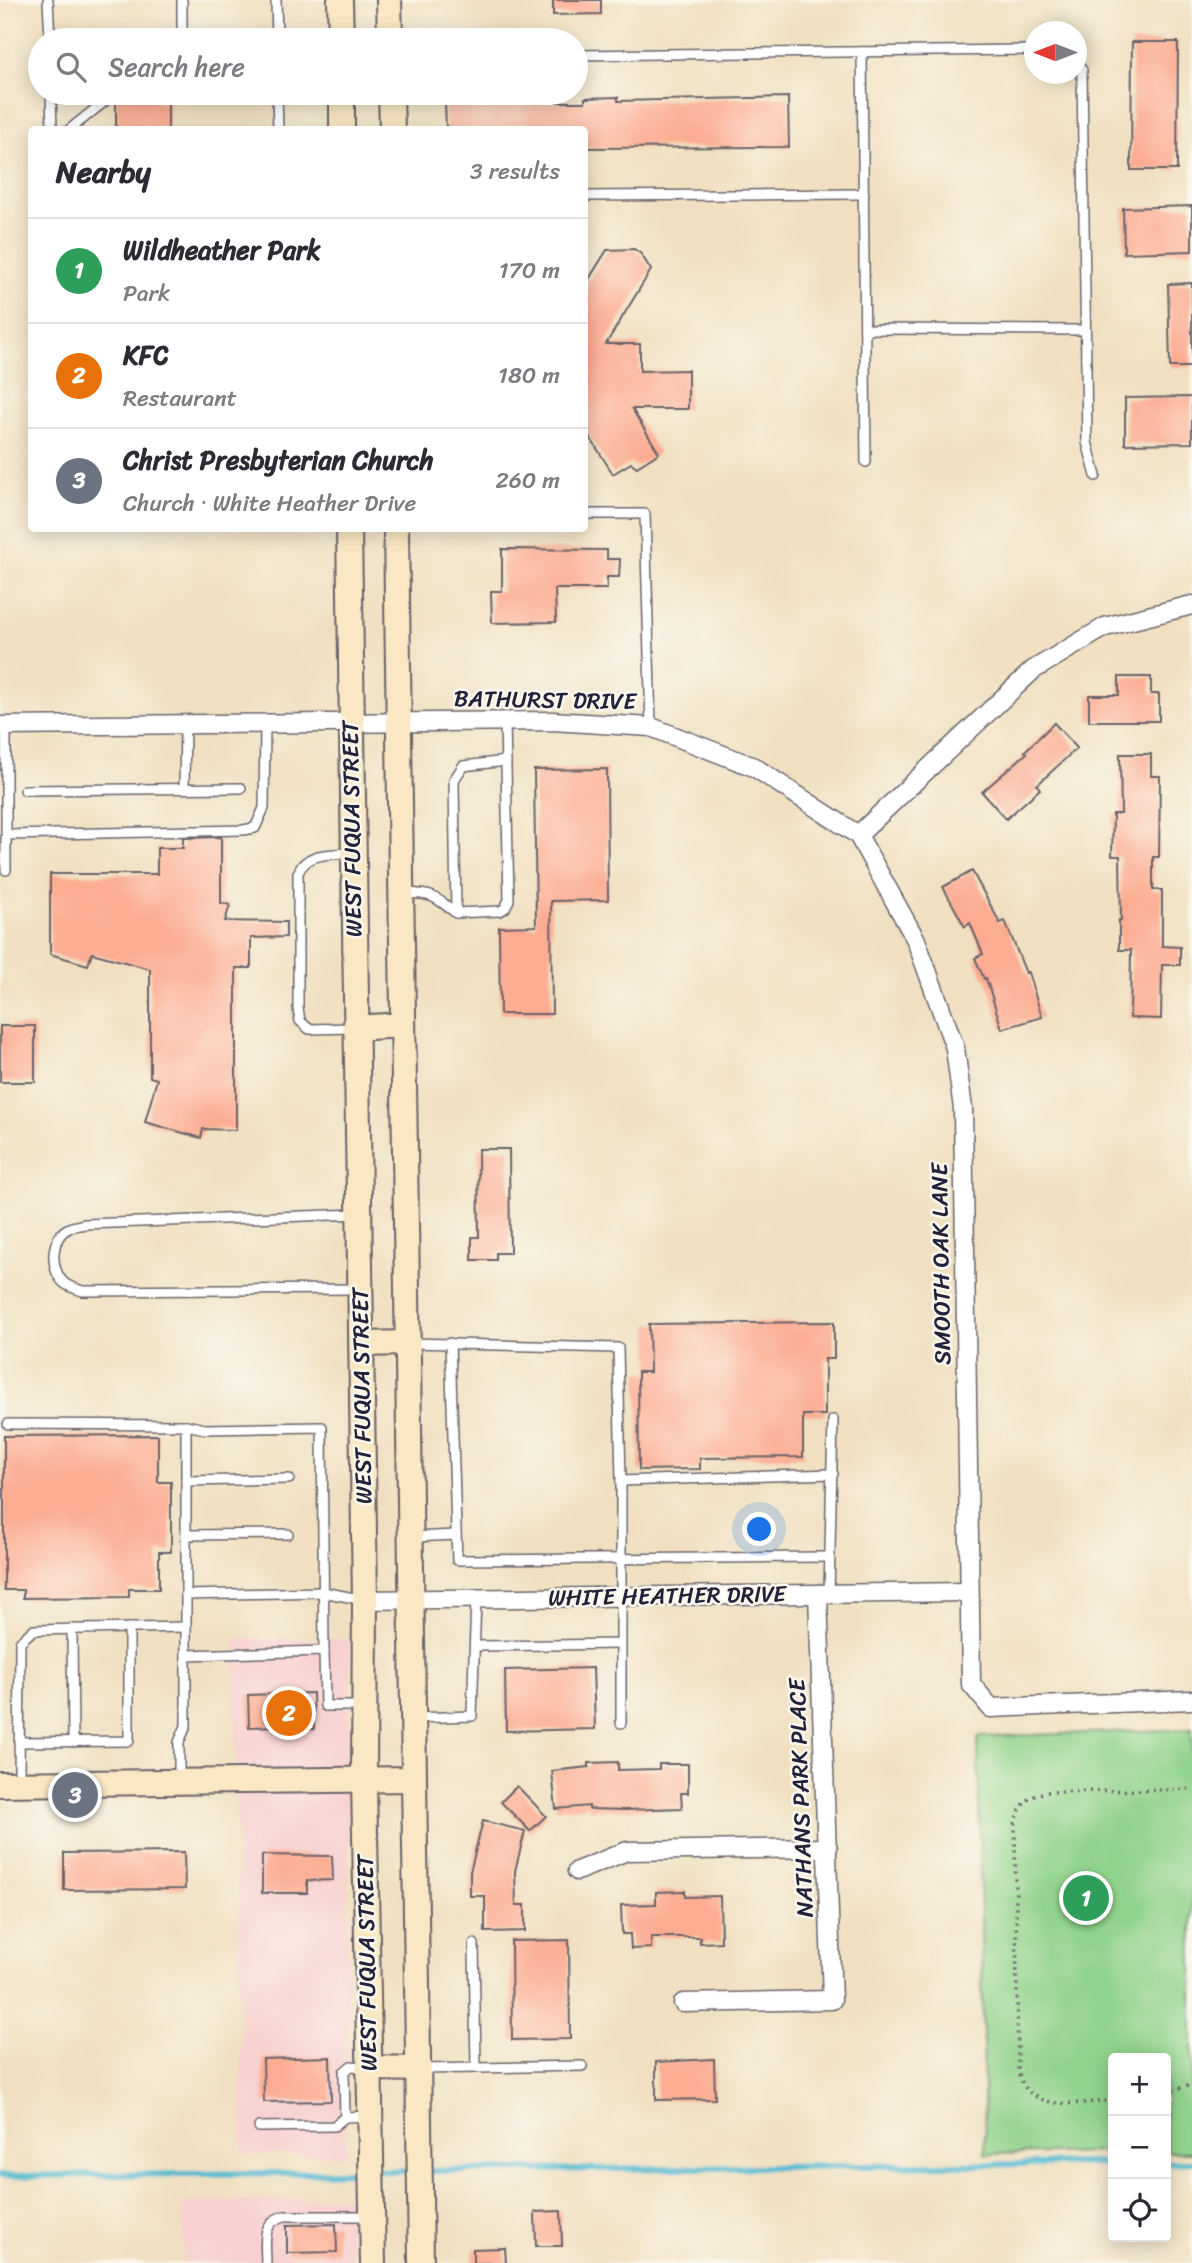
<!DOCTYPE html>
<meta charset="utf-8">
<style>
body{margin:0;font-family:Sriracha,sans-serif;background:#f2f2f3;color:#2b2b33}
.controls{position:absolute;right:21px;bottom:21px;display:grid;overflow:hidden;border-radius:7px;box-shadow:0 4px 18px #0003}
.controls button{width:63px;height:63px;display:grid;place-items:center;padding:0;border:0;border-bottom:2px solid #e1e1e2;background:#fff;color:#2b2b33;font:35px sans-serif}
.compass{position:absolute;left:1024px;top:21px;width:63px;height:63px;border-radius:50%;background:#fff;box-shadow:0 4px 18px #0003;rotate:270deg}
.you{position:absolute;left:760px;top:1530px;width:24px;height:24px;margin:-18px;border:5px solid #fff;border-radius:50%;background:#1a73e8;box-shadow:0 0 0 10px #1a73e833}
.badge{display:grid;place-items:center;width:46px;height:46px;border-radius:50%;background:#ea580c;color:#fff;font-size:23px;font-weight:700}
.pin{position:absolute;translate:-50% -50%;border:4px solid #fff;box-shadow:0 2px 7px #0006}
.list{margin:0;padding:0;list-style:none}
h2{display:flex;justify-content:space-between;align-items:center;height:91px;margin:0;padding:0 28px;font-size:30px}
h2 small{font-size:23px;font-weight:400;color:#7c7c81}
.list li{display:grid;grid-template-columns:46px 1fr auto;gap:21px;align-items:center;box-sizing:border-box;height:105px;padding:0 28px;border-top:2px solid #e1e1e2}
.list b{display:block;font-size:26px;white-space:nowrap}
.list p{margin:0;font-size:23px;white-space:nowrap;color:#7c7c81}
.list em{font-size:23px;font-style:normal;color:#7c7c81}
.icon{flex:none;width:38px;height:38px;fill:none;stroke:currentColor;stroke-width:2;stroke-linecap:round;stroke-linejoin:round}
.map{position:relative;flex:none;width:1192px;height:2263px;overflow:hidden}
.search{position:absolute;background:#fff;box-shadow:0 4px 18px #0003;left:28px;top:28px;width:560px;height:77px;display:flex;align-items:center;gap:18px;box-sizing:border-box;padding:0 24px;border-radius:38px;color:#7c7c81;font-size:26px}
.panel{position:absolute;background:#fff;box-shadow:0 4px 18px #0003;left:28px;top:126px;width:560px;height:406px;border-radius:7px}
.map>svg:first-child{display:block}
.built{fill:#f7d0cf}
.green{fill:#90d38b;stroke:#597a63;stroke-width:2}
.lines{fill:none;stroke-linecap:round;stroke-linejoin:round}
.stream{stroke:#54bad2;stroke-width:6}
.building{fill:#fcac91}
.lane-casing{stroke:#6a646a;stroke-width:12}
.street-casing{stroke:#6a646a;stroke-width:21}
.secondary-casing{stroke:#6a646a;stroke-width:28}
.path{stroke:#6a646a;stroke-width:3.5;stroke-dasharray:2 5;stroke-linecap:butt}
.lane{stroke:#fff;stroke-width:9}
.street{stroke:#fff;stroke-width:18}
.secondary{stroke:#fae7c3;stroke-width:24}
.labels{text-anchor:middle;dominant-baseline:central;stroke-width:5;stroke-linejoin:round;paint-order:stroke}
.street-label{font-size:23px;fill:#22223b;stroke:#fbf7ec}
</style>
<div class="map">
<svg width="1192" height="2263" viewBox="0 0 1192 2263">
<rect width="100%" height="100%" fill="#fbf7ec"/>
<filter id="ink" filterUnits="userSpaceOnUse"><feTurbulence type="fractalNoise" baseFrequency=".0143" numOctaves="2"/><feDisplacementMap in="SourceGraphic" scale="14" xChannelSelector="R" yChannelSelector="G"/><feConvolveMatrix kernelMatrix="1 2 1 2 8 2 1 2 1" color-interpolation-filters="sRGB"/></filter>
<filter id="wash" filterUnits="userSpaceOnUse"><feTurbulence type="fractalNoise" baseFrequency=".00686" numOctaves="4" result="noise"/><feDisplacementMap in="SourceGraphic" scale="28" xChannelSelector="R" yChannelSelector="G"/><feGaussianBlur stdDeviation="1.57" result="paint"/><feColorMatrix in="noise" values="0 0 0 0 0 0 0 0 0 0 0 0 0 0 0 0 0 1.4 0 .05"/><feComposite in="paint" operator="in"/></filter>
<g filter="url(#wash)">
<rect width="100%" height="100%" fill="#f0e0c1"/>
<!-- built -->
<g class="built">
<path d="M234,1639H351L346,2155L242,2154Z"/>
<path d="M351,2197L352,2263H183L182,2203Z"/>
</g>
<!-- green -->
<path class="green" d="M1192,1729V2152H1166V2058H1113V2152L985,2154L978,1737Z"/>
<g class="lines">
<!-- stream -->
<g class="stream">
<path d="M1166,2163L1192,2162"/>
<path d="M377,2171H415"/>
<path d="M426,2171L1113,2163"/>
<path d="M0,2176L366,2172"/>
</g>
</g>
<g id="blocks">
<!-- building -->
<g class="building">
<path d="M553,0H601V14L553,15Z"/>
<path d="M1132,42H1178L1177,170H1131Z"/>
<path d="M122,93H158V102H168V130H116V101Z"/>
<path d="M618,97V101L788,97L789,147L584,148V130H446L445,101L545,99V102H585V98Z"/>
<path d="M1192,206V251L1124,253L1123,208Z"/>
<path d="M634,249L641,254L651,270L606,344H640V371L688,370V409H632L659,453L637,467L631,463L613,474L584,428V287L607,250Z"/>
<path d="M1192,283V367H1170L1168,284Z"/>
<path d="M1192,397V443L1125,444V398Z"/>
<path d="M502,549L607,550V559H620L619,577H607V589H555L556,622L492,623L491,591H502Z"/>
<path d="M1119,677H1151V694H1159V721H1089V695H1119Z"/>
<path d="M1054,723L1077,748L1037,785L1040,789L1006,819L982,792L1027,753L1025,751Z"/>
<path d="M1120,754H1151V776H1160L1159,857H1153V890H1162V946L1180,947V965H1162L1161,1019L1130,1018L1131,950H1119V920H1121L1120,856H1112L1113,814H1121Z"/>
<path d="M607,769L608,900L551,901L552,1014H500L499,927L536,926L534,770Z"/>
<path d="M221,837V903L230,905L225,921L286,922V937L251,938V968H236V1130L203,1129L201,1138L145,1122L157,1079L150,1077V969L92,953L88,965L50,954V874H157V848H183V838Z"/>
<path d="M972,871L1000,923L1005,921L1026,973L1028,972L1042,1017L1002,1029L986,978L984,979L975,958L983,954L970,923L965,927L943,887Z"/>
<rect x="0" y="1026" width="35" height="56"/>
<path d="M478,1149H509L510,1253H496V1260H472V1237H479Z"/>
<path d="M834,1322V1359H825V1415H803V1457L700,1458V1469L639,1470L638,1372H650L649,1324Z"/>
<path d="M158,1435V1482H171V1552H159V1589H129V1597L23,1598V1590H4V1436Z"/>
<path d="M593,1668L595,1729L506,1731L505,1670Z"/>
<path d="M313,1693L314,1729L280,1730V1726L249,1727L248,1695Z"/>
<path d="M618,1762V1770L659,1769V1764H688V1793H681L682,1808L625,1810L589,1809V1806L556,1809L552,1771L589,1767V1763Z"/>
<path d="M517,1786L546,1816L530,1831L501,1802Z"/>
<path d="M483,1821L525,1831L515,1871L516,1905H525V1931L485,1932V1896H470V1872Z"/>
<path d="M184,1852L185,1889L64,1890V1853Z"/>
<path d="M262,1855L332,1856L333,1880L307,1881V1893H262Z"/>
<path d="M685,1891V1897L720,1896L721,1942L700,1943V1937H651V1948L631,1949L630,1934H622L621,1905L656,1904V1892Z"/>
<path d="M569,1940L570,2039L512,2040L511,1941Z"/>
<path d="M330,2057L331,2101L264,2102L263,2059Z"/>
<path d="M714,2059L715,2099L656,2100V2062Z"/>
<path d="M561,2211L562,2246H536L535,2212Z"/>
<path d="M336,2224L337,2252L287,2253V2225Z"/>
<path d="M505,2248L506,2263H473V2249Z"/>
</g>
</g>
</g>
<g filter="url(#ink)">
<use href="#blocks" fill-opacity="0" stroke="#6a646a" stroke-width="2"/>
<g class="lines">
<defs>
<g id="lane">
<path d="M48,0L50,40"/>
<path d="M182,0V40"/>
<path d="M276,0L277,40"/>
<path d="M180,40L182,38L277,37"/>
<path d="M862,52L866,462"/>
<path d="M576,55L1034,50"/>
<path d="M1076,62L1082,70L1087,442L1096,476"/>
<path d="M51,93L52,130"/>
<path d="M277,93L278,130"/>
<path d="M69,130L115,93"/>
<path d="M584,196L864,194"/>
<path d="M865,329L1085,330"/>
<path d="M584,514H645L651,727"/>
<path d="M6,726V870"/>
<path d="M184,788L185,725"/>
<path d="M25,790L241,788"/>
<path d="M7,835L243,830L255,828L264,808L265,725"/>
<path d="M351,853C330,855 307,851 298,873V1008L300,1021L309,1029L353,1028"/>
<path d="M404,893C433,894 433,895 456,913L500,911L505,908L509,900L505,722"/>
<path d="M456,913L454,780L463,766L506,761"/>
<path d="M358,1289L83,1291C76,1289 68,1287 63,1282C50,1269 50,1237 69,1228C73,1226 80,1225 85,1224L359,1214"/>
<path d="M409,1343L618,1348L621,1481L833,1474"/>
<path d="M450,1343L457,1560L829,1557"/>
<path d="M8,1424L186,1425L205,1429L322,1427L324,1651L186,1655"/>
<path d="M186,1481L289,1479"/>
<path d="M621,1481V1723"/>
<path d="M186,1535L288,1534"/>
<path d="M413,1537L456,1535"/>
<path d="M829,1593L833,1420"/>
<path d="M186,1595L323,1592L364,1600"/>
<path d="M72,1629L73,1742"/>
<path d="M476,1646L620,1644"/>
<path d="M324,1651L325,1706H363"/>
<path d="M416,1718L472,1716L476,1599"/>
<path d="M19,1742L129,1741V1628"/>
<path d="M179,1779V1742L186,1726V1425"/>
<path d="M19,1782L20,1642L33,1630L186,1627"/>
<path d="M476,2068L582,2066"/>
<path d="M421,2069L476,2068L474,1944"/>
<path d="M345,2117L344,2072L351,2066L365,2067"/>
<path d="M259,2127L334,2126L345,2117L369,2116"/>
<path d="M266,2263C266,2242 260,2222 285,2216H370"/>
</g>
<g id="street">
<path d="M0,726L552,721L651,727L754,767L858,835L916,940L955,1048L963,1109L971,1684L991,1708L1192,1700"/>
<path d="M858,835L1033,670L1105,627L1192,605"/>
<path d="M365,1600L969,1592"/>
<path d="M577,1871L627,1851L828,1848"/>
<path d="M683,2003L832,2000L818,1594"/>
</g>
<g id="secondary">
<path d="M340,0L341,40"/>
<path d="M389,0L390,40"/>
<path d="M342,93V130"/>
<path d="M391,93L392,130"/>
<path d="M349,528L365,1600L364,1780L373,2263"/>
<path d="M396,528L421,2263"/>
<path d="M355,1028L402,1025"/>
<path d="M362,1344L408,1343"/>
<path d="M0,1784L414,1779"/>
<path d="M368,2068L419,2069"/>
</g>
</defs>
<!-- lane casing -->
<use href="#lane" class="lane-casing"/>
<!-- street casing -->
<use href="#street" class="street-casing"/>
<!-- secondary casing -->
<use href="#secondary" class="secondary-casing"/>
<!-- path -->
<g class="path">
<path d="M1166,2092L1192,2085"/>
<path d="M1113,2101C1078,2102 1027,2115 1018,2070L1015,1824C1019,1805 1028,1796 1047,1792L1192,1789"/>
</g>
<!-- lane -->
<use href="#lane" class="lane"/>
<!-- street -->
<use href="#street" class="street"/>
<!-- secondary -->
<use href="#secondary" class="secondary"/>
</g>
</g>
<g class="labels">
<!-- street labels -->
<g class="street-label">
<text transform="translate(545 700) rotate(1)">BATHURST DRIVE</text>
<text transform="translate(352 829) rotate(-91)">WEST FUQUA STREET</text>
<text transform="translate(941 1264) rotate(-91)">SMOOTH OAK LANE</text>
<text transform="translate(362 1396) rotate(-91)">WEST FUQUA STREET</text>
<text transform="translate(667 1596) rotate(-1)">WHITE HEATHER DRIVE</text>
<text transform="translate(801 1798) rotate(-92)">NATHANS PARK PLACE</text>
<text transform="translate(367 1963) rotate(-91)">WEST FUQUA STREET</text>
</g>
</g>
</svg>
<div class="controls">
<button>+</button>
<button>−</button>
<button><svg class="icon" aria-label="locate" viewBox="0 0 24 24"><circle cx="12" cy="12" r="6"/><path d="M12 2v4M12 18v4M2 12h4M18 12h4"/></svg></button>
</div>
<svg class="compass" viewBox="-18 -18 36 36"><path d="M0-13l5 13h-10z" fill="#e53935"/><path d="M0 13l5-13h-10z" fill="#7c7c81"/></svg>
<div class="you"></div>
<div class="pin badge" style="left:1086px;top:1898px;background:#2e9e5b">1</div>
<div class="pin badge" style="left:289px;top:1713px;background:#e8710a">2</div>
<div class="pin badge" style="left:75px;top:1795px;background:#6b7280">3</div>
<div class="search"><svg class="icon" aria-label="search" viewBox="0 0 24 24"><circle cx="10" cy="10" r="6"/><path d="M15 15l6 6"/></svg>Search here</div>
<section class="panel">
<h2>Nearby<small>3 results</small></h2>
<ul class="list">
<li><span class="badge" style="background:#2e9e5b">1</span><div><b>Wildheather Park</b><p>Park</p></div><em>170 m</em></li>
<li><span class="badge" style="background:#e8710a">2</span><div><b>KFC</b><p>Restaurant</p></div><em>180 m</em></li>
<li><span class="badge" style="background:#6b7280">3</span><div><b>Christ Presbyterian Church</b><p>Church · White Heather Drive</p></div><em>260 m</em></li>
</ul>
</section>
</div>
